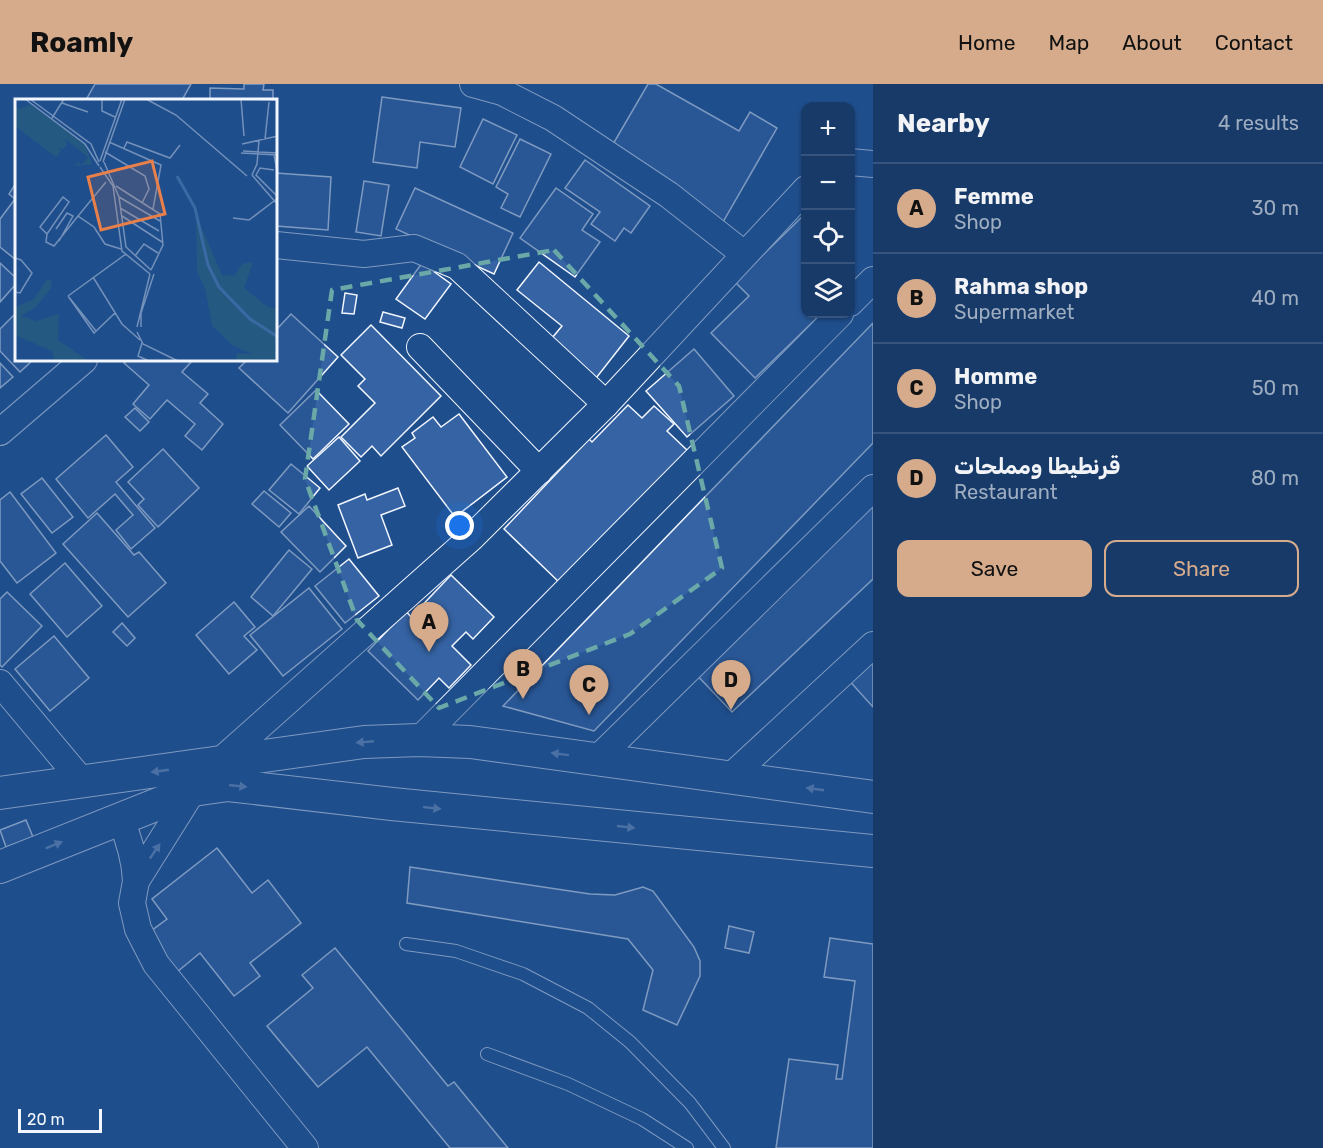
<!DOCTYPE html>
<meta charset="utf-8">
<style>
body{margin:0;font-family:Rubik,Cairo,sans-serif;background:#244571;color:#f1f3f6}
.controls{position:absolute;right:18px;top:18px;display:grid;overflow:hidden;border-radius:12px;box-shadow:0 2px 4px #0004}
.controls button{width:54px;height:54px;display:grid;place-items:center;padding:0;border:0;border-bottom:2px solid #36547d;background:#173a69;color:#f1f3f6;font:30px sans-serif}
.scale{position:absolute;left:18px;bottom:15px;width:84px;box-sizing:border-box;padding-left:6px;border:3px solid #f2f6ff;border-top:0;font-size:16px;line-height:21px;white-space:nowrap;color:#f2f6ff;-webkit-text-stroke:4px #1f4e8c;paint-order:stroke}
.you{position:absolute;left:460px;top:442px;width:21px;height:21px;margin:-15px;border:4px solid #fff;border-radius:50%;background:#1a73e8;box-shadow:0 0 0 9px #1a73e833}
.badge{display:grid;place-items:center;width:39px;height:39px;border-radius:50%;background:#d6ab8b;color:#111;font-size:20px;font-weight:700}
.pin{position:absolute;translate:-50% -50px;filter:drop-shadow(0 2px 3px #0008)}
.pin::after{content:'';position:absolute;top:32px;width:21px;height:18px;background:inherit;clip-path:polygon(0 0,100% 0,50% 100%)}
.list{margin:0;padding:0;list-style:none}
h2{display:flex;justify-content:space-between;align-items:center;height:78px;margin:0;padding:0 24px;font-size:26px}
h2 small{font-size:20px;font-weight:400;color:#9eadc0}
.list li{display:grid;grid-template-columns:39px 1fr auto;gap:18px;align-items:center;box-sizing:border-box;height:90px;padding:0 24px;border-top:2px solid #36547d}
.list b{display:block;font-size:22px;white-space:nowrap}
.list p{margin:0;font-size:20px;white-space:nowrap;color:#9eadc0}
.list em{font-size:20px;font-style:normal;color:#9eadc0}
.actions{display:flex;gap:12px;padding:18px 24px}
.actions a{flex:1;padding:14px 0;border:2px solid #d6ab8b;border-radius:12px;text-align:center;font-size:21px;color:#d6ab8b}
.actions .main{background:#d6ab8b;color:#111}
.icon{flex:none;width:33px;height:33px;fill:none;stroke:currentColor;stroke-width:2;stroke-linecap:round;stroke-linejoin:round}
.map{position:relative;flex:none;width:873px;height:1064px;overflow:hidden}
header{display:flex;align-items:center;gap:36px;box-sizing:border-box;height:84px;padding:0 30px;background:#d6ab8b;color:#111}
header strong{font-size:28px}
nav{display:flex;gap:33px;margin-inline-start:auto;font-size:21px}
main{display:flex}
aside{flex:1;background:#173a69}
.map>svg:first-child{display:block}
.building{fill:#3563a3;stroke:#f2f6ff;stroke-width:1.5}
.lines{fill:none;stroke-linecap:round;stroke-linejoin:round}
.service-casing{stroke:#f2f6ff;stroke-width:14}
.minor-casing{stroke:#f2f6ff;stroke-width:28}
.tertiary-casing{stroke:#f2f6ff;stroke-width:34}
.service{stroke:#1f4e8c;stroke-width:12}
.minor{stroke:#1f4e8c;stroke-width:26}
.tertiary{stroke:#1f4e8c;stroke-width:32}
.oneway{fill:#7e9ac0}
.marked{fill:none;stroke:#6aa9a8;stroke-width:4.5;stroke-dasharray:12 8;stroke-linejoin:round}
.inset-river{fill:none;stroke:#3b69a3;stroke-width:3}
.inset-road{fill:none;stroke:#7391ba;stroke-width:1.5}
.view{fill:#ea8049;fill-opacity:0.15;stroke:#ea8049;stroke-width:3}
.inset-edge{fill:none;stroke:#f2f6ff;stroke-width:3}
</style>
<header>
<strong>Roamly</strong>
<nav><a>Home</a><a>Map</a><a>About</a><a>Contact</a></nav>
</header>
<main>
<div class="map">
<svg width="873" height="1064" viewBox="0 0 873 1064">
<rect width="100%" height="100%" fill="#1f4e8c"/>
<!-- building -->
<g class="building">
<path d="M95,0H191L182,16H86Z"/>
<path d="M244,0H264L263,6H273V16H210V4L244,5Z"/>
<path d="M648,0H656L739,47L750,28L777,44L723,138L609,67Z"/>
<path d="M382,13L461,24L455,63L420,58L417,84L373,78Z"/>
<path d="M483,35L517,51L493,100L460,83Z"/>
<path d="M520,55L551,70L520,133L501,124L508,110L496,103Z"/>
<path d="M585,76L650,122L631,149L624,144L615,157L591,140L600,128L565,104Z"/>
<path d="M276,89L331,93L328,146L276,142Z"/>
<path d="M364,97L389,101L381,152L356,148Z"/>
<path d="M16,99V176L0,163V135L15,115L9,110Z"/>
<path d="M415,104L513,149L494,190L396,145Z"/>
<path d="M556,104L593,130L582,146L600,158L575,193L520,154Z"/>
<path d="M806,129V230H817L819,232L755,294L711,249L749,212L735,198Z"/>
<path d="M539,178L629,252L593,298L547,260L562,242L517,206Z"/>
<path d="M0,179L16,194V200L0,218Z"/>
<path d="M422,179L451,200L425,235L396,215Z"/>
<path d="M345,209L357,211L354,230L342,229Z"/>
<path d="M383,228L405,234L402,244L380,238Z"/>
<path d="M16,229V276H33L20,288L0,267V245Z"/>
<path d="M291,230L338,273L288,329L239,284L247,276H276V246Z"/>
<path d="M873,239V359L594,647L503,622Z"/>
<path d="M371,241L441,312L381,372L372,362L361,373L341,353L375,319L358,302L365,295L341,271Z"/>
<path d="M694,265L734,312L687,353L646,307Z"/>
<path d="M127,276H193L182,288L208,310L200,319L223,340L202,366L185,352L195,340L167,316L150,335L133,320L149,301L124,279Z"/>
<path d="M0,279L13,293L0,304Z"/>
<path d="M316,306L349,340L313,375L280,341Z"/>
<path d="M628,321L642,334L654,322L674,340L667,347L688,367L561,500L504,445L589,355L592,358Z"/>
<path d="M135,324L149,338L140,347L125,333Z"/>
<path d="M459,330L507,393L455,433L402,363L415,354L412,349L433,333L441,343Z"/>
<path d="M106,351L133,383L116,398L155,444L131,465L116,446L133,431L115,410L88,434L56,395Z"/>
<path d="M339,353L360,377L329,406L307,382Z"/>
<path d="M163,365L199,404L158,443L138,421L144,415L128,398Z"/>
<path d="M291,380L320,404L299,430L269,406Z"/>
<path d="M42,394L73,433L52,449L21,410Z"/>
<path d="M398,404L405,422L381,431L392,461L358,474L338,421L365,410L367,416Z"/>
<path d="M264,407L291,429L279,443L252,420Z"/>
<path d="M10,408L56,469L17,499L0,477V416Z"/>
<path d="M873,412V495L732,628L691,585Z"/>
<path d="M309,422L346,462L320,488L281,448Z"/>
<path d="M97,429L134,471L139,468L166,499L128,533L63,460Z"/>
<path d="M289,466L312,485L273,532L251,513Z"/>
<path d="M349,475L379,512L345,539L315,502Z"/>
<path d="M65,479L102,522L67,553L30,510Z"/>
<path d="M451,491L494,533L473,555L466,548L452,562L471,581L449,604L439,594L418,616L368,567L406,527L411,533Z"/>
<path d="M309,504L342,545L283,592L250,551Z"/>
<path d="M7,508L42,542L2,583L0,581V515Z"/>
<path d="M234,518L255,543L244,552L257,566L229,590L196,551Z"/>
<path d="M122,539L135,554L127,562L113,548Z"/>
<path d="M54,552L89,594L50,627L15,585Z"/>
<path d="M873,570V623L846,593Z"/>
<path d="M26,736L33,753L6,763L0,746Z"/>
<path d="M217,764L252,809L268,796L301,839L250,879L260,892L234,912L200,869L177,888L147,850L167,835L152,815Z"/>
<path d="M410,783L590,810L615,811L643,803L653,807L694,863L700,877V892L677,941L643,926L653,886L628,855L407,819Z"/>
<path d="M729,842L754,848L749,869L725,864Z"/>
<path d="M830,854L873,860V1064H776L789,975L838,981L836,995H842L855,897L824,893Z"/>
<path d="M335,864L448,1002L454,998L508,1064H450L367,963L318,1003L267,942L313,904L302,891Z"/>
</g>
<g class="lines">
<defs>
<g id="service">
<path d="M406,860L456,867L523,890L588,924L630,958L690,1019L724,1064"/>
<path d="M487,970L568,1000L642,1035L687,1064"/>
</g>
<g id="minor">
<path d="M473,0L502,8L553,34L669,111L744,170"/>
<path d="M850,78L873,80"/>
<path d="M276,161L364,170L414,164L457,182L606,320"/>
<path d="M850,219L873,196"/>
<path d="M420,263L539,387"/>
<path d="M0,348L84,276"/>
<path d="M0,599L82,697"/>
<path d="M419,656L840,230"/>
<path d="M598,674L873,404"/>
<path d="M218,679L471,454L606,320L806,105"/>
<path d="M729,694L873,561"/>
<path d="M120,734C129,755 135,774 136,797L193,706"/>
<path d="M136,797L132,819L138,845L156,880L305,1064"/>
</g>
<g id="tertiary">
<path d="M0,709L364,658L419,656L470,658L873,713"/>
<path d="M0,783L193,706L228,701L392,720L873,767"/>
</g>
</defs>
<!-- service casing -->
<use href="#service" class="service-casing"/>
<!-- minor casing -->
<use href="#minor" class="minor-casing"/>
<!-- tertiary casing -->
<use href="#tertiary" class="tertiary-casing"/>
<!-- service -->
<use href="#service" class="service"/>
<!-- minor -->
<use href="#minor" class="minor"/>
<!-- tertiary -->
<use href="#tertiary" class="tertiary"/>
</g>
<!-- one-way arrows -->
<defs><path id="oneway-solid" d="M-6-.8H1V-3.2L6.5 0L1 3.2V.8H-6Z" transform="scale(1.5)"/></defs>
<g class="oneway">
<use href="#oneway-solid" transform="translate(365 658) rotate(175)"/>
<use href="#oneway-solid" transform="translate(560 670) rotate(-173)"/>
<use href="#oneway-solid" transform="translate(160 687) rotate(172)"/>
<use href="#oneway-solid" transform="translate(238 702) rotate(6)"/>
<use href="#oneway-solid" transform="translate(815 705) rotate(-172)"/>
<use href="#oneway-solid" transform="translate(432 724) rotate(6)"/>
<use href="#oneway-solid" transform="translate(626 743) rotate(6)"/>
<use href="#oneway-solid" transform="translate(54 761) rotate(-22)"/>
<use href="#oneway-solid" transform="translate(155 767) rotate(-56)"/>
</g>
<!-- marked area -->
<path d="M0 0H873V1064H0ZM554,166L679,302L722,484L630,550L439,624L357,536L305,395L332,206Z" fill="#1f4e8c" fill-opacity=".55" fill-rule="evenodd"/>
<path class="marked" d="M554,166L679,302L722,484L630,550L439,624L357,536L305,395L332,206Z"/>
<!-- overview -->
<g transform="translate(15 15)">
<rect width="262" height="262" fill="#1f4e8c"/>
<path d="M15,5L69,44L77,65L59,67L63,63L67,66L73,58L50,40L52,46L48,50L42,48L46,52L41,58L0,27V8L5,10ZM181,116L207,176L219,177L227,165L238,163L229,189L253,208L262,210V262H221L222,254L237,255L217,246L197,226L190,189L182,173ZM32,181H37L36,189L21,208L6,217L21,222L44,215L43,241L73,262H39L37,252L0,236V208L18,201Z" fill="#245a82"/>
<path class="inset-river" d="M162,77L180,109L193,166L204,188L235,220L263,238"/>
<path class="inset-road" d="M10,0L70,45L84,67M15,0L76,45L84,63M87,0V12L100,18M131,0L161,16L232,77M226,0L229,37M229,0L263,1M47,4L73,13M37,19L49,0M250,40L254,3M94,43L146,66L138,110M227,45L263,37M109,49L112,43L155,59L165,46M228,52L263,54M90,53L130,77L134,90L127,104M226,54L263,56M259,56L263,76M85,62L107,0M88,63L110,0M89,63L104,98L111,148L136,171M85,68L98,87L107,152L135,175M259,71L245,69L241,76L263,98M237,76L242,65L244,41M237,76L263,106M91,83L63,117L79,128L90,145L106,150M101,87L145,115L148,146L136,171M104,98L145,122M105,109L144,132M107,117L147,143M218,119L234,121L263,99M41,130L52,114L58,117L44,142M32,135L25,128L48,98L54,103L32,135L31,143L39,147L63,117M120,157L129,145L143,154M0,159L6,161L17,174L5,194L0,193M78,178L107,225L125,241M53,197L111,155M53,197L79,234L100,214M53,197L81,232M122,228L135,175M126,228V214L139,175M122,233L128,245L163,262M127,244L123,257L134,262"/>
<path class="view" d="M137,62L150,115L86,131L73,78Z"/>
<rect width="262" height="262" class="inset-edge"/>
</g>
</svg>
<div class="controls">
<button>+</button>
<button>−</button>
<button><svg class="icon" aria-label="locate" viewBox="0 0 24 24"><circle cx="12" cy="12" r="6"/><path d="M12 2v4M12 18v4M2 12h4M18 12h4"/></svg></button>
<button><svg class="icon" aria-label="layers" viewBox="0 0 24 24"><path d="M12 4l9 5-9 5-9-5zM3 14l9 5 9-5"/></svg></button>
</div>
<div class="scale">20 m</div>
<div class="you"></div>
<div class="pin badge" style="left:429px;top:568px">A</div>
<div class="pin badge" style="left:523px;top:615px">B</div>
<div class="pin badge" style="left:589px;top:631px">C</div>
<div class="pin badge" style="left:731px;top:626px">D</div>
</div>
<aside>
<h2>Nearby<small>4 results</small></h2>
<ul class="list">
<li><span class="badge">A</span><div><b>Femme</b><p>Shop</p></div><em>30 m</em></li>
<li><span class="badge">B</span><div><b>Rahma shop</b><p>Supermarket</p></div><em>40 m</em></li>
<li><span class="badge">C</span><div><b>Homme</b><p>Shop</p></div><em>50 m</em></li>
<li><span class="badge">D</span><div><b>قرنطيطا ومملحات</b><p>Restaurant</p></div><em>80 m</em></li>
</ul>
<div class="actions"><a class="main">Save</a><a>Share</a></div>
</aside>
</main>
